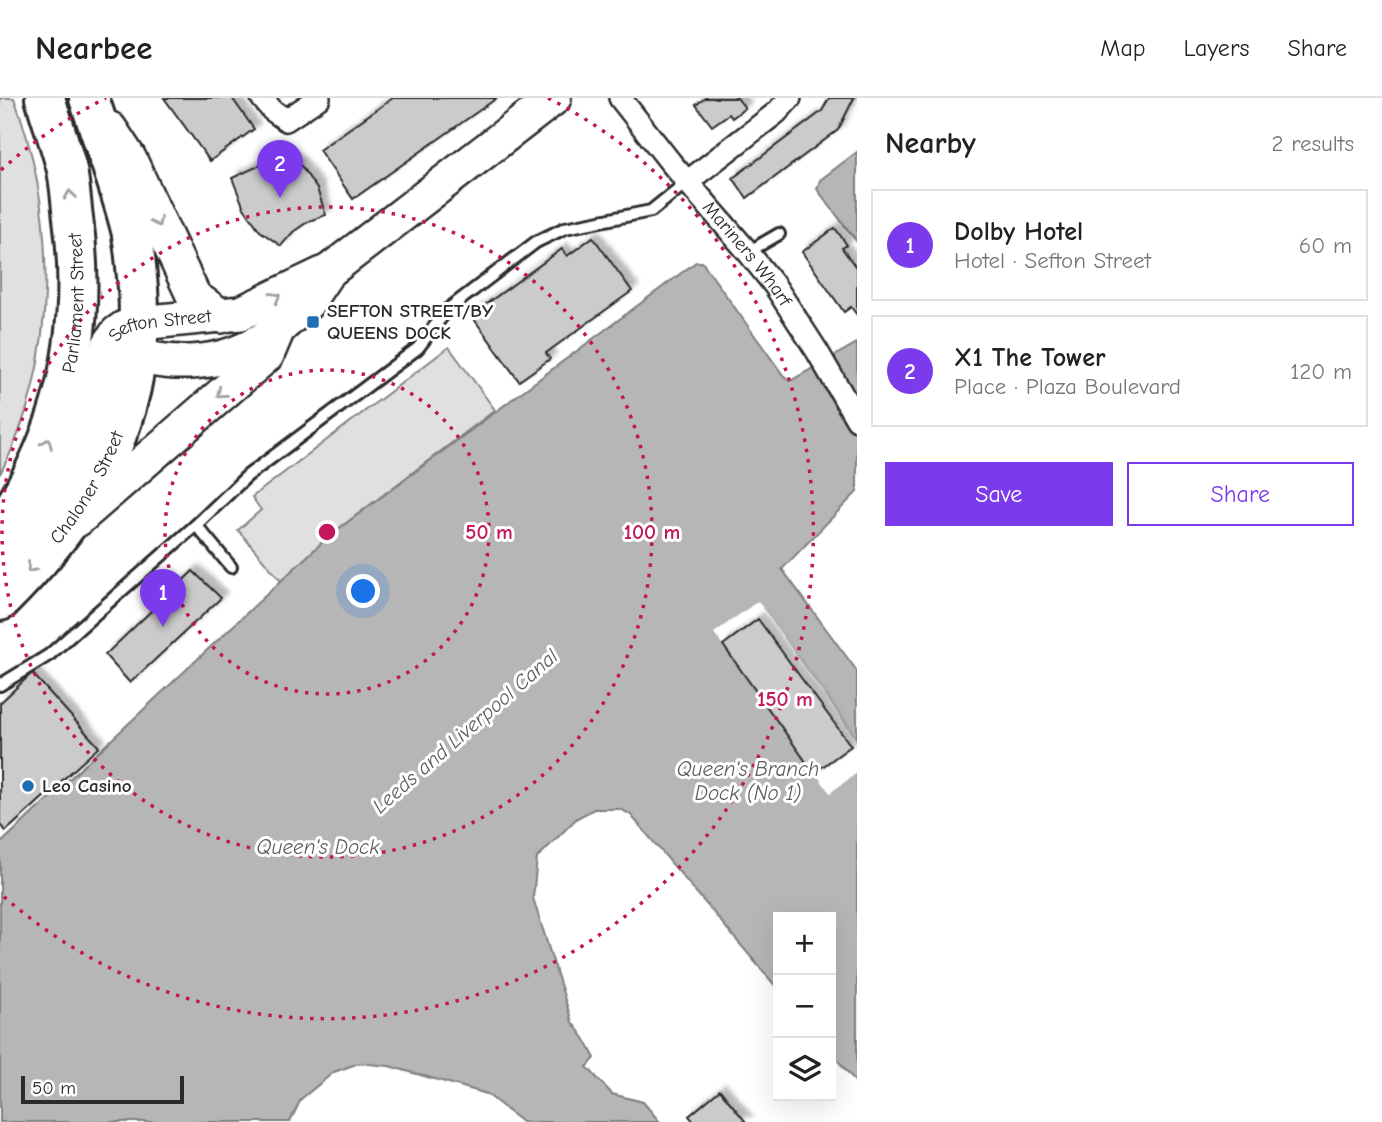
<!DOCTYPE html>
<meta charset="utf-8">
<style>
body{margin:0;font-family:"Comic Neue",sans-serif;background:#f2f2f2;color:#222}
.controls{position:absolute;right:21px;bottom:21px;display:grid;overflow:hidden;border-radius:0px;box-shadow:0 7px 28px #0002}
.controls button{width:63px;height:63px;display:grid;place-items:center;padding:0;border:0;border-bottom:2px solid #e0e0e0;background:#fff;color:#222;font:35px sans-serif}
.scale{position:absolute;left:21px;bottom:18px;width:163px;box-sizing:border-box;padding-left:7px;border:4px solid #2b2b2b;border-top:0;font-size:19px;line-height:24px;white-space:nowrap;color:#2b2b2b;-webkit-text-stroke:5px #fff;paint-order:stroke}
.you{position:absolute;left:364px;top:494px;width:24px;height:24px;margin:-18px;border:5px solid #fff;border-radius:50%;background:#1a73e8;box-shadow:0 0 0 10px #1a73e833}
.badge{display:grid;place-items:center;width:46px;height:46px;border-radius:50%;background:#7c3aed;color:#fff;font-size:23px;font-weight:700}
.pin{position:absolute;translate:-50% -58px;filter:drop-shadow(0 2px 4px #0008)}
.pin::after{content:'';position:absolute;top:37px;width:24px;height:21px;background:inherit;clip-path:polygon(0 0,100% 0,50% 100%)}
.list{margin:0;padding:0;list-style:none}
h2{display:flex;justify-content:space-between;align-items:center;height:91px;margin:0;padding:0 28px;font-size:30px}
h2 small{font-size:23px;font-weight:400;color:#767676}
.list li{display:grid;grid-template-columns:46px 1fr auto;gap:21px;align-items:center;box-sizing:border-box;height:112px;margin:0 14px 14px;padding:0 14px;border:2px solid #e0e0e0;border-radius:0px}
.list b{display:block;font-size:26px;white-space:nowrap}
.list p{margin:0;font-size:23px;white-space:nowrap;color:#767676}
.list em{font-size:23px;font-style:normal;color:#767676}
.actions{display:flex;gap:14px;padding:21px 28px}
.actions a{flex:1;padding:16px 0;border:2px solid #7c3aed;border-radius:0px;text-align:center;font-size:24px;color:#7c3aed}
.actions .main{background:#7c3aed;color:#fff}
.icon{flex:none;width:38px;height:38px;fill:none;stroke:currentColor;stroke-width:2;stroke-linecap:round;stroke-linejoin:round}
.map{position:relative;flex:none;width:857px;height:1024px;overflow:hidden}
header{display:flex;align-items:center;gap:42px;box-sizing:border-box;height:98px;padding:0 35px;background:#fff;border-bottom:2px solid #e0e0e0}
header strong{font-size:33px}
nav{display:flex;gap:38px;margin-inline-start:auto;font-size:24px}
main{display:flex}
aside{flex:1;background:#fff}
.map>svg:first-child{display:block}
.green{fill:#e0e0e0;stroke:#868686;stroke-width:2}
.water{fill:#b6b6b6;stroke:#7e7e7e;stroke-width:2}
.pier{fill:#fff}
.building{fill:#cbcbcb;stroke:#2b2b2b;stroke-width:2;filter:url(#shadow)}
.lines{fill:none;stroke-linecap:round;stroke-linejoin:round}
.lane-casing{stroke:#2b2b2b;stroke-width:16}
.street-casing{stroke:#2b2b2b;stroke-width:26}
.primary-casing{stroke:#2b2b2b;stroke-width:38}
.highway-casing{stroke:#2b2b2b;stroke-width:44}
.lane{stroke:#fff;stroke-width:10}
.street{stroke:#fff;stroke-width:21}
.primary{stroke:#fff;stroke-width:33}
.highway{stroke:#fff;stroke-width:38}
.oneway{stroke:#a0a0a0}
.ring{fill:none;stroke:#c2185b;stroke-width:3.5;stroke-dasharray:3.5 7}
.poi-dot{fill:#1f6fb2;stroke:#fff;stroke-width:2.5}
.labels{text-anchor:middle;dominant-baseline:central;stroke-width:6;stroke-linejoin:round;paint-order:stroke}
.street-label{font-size:19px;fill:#2b2b2b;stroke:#fff}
.poi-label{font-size:19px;font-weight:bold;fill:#2b2b2b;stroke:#fff;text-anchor:start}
.water-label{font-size:21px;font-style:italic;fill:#5c5c5c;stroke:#fff}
.centre{fill:#c2185b;stroke:#fff;stroke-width:3.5}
.ring-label{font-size:21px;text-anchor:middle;font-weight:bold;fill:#c2185b;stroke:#fff;stroke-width:6;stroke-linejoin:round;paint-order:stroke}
</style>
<header>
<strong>Nearbee</strong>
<nav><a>Map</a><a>Layers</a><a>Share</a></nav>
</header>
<main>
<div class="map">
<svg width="857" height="1024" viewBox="0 0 857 1024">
<defs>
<filter id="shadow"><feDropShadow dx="6" dy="-6" stdDeviation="2" flood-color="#0004"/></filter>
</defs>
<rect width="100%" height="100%" fill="#fff"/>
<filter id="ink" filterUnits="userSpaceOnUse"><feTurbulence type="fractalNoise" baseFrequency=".0143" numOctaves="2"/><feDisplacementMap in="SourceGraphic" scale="14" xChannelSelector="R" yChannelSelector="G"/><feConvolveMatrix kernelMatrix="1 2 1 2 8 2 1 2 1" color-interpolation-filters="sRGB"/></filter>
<g filter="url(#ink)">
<!-- green -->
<g class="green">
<path d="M0,0H14C57,115 59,265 0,376Z"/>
<path d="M449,249L495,312L329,438L281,483L238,432L261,412L252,399Z"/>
</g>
<!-- water -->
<g class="water">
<path d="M857,54V144L817,91L820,82Z"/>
<path d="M696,164H702L783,277L790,283L857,245V394L782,471L857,573V986L831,954V819H778V891L630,716L620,711H594L577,720L537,760L533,800L572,924L584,940L595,960L587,969L612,996L643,1004L660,1024H522L487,996L389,968L359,965L334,974L301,1001L290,1024H0V746L329,438Z"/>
</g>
<!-- pier -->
<path class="pier" d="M758,503L857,643V675L830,695L714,535Z"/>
<!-- building -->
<g class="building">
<path d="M164,0H232L254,31L210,63Z"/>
<path d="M393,0H497L353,101L319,52Z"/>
<path d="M705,0H737L745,10L732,20L729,16L712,28L696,7Z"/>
<path d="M829,0H854L838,32L747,100L733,80L822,13Z"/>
<path d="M275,48L301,68L317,91L326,117L309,123L293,134L281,148L260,133L244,110L232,80L261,67Z"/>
<path d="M835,130L847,147L842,150L857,171V217L851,209L844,214L802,154Z"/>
<path d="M593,139L632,193L546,255L550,261L519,283L471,217L562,151L567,158Z"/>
<path d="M193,473L221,500L130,585L105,557Z"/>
<path d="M758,521L851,648L814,675L723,547Z"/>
<path d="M32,575L99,649L6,733L0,727V605Z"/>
<path d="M720,992L746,1024H694L689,1018Z"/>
</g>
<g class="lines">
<defs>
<g id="lane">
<path d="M748,154L779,136"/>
<path d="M196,427L231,469"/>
<path d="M0,587L49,557L196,427L247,378L418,250L447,212L536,144L565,130L651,113L687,84"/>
</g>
<g id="street">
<path d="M262,0L272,12L286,22L319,0"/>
<path id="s1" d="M620,0L671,65L748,154L775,188L817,253L857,322"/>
<path d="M687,84L776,15L790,0"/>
</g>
<g id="primary">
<path d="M110,31L129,60L194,199L221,218"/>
<path d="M113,248C163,272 226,270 271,236"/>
<path d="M77,422L267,257L278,231L307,205L325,178"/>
<path id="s2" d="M0,464L34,427L74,358L89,324L101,287L109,247L117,235L124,230L140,225L241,215L329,173L554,0"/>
</g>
<g id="highway">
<path id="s3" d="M0,431C66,337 88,233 73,120C71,104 70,87 67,72C61,48 52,24 45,0"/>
<path id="s4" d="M0,503C90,414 147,320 138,190C136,170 135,150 131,132C120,87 103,44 89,0"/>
</g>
</defs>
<!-- lane casing -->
<use href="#lane" class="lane-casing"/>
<!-- street casing -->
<use href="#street" class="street-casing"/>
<!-- primary casing -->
<use href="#primary" class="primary-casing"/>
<!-- highway casing -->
<use href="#highway" class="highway-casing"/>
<!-- lane -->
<use href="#lane" class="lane"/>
<!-- street -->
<use href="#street" class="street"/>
<!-- primary -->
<use href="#primary" class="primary"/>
<!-- highway -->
<use href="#highway" class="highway"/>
</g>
<!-- one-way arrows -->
<defs><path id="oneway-chevron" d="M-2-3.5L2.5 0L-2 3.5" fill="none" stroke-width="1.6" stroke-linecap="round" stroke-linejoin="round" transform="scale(1.75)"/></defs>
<g class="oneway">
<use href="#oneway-chevron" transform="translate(70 97) rotate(-98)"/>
<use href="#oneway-chevron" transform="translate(157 124) rotate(64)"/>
<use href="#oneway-chevron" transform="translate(276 199) rotate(-29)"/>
<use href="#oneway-chevron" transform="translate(221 295) rotate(140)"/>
<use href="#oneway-chevron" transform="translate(47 345) rotate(-69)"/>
<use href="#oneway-chevron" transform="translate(31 470) rotate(131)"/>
</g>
</g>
<!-- distance rings -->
<g class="ring">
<circle cx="327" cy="434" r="162"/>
<circle cx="327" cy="434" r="325"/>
<path d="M1 72A487 487 0 0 1 106 0M548 0A487 487 0 1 1 1 796"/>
</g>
<!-- markers -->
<g class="poi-dot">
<rect x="306" y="217" width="14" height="14" rx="3.5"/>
<circle cx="28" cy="688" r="7"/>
</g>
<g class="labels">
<!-- street labels -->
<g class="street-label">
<text stroke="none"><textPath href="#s1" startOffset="201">Mariners Wharf</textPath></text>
<text stroke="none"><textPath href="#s3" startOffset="242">Parliament Street</textPath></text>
<text stroke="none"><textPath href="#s2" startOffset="306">Sefton Street</textPath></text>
<text stroke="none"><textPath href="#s4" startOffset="144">Chaloner Street</textPath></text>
</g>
<!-- poi labels -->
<g class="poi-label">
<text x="327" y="213">SEFTON STREET/BY<tspan x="327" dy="22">QUEENS DOCK</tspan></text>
<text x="42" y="688">Leo Casino</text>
</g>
<!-- water labels -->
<g class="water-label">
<text transform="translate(465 633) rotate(-41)">Leeds and Liverpool Canal</text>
<text x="748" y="671">Queen's Branch<tspan x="748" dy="24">Dock (No 1)</tspan></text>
<text x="318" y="749">Queen's Dock</text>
</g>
</g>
<circle cx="327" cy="434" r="10" class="centre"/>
<g class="ring-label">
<text x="489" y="441">50 m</text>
<text x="652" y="441">100 m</text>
<text x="785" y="608">150 m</text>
</g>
</svg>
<div class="controls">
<button>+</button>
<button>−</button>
<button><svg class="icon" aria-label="layers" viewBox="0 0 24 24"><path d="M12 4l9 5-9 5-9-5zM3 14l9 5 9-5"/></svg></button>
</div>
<div class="scale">50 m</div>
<div class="you"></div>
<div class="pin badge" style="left:163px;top:529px">1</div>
<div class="pin badge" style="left:280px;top:100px">2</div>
</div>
<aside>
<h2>Nearby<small>2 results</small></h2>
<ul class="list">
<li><span class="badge">1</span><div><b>Dolby Hotel</b><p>Hotel · Sefton Street</p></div><em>60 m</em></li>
<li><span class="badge">2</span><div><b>X1 The Tower</b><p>Place · Plaza Boulevard</p></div><em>120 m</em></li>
</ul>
<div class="actions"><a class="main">Save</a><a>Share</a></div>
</aside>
</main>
